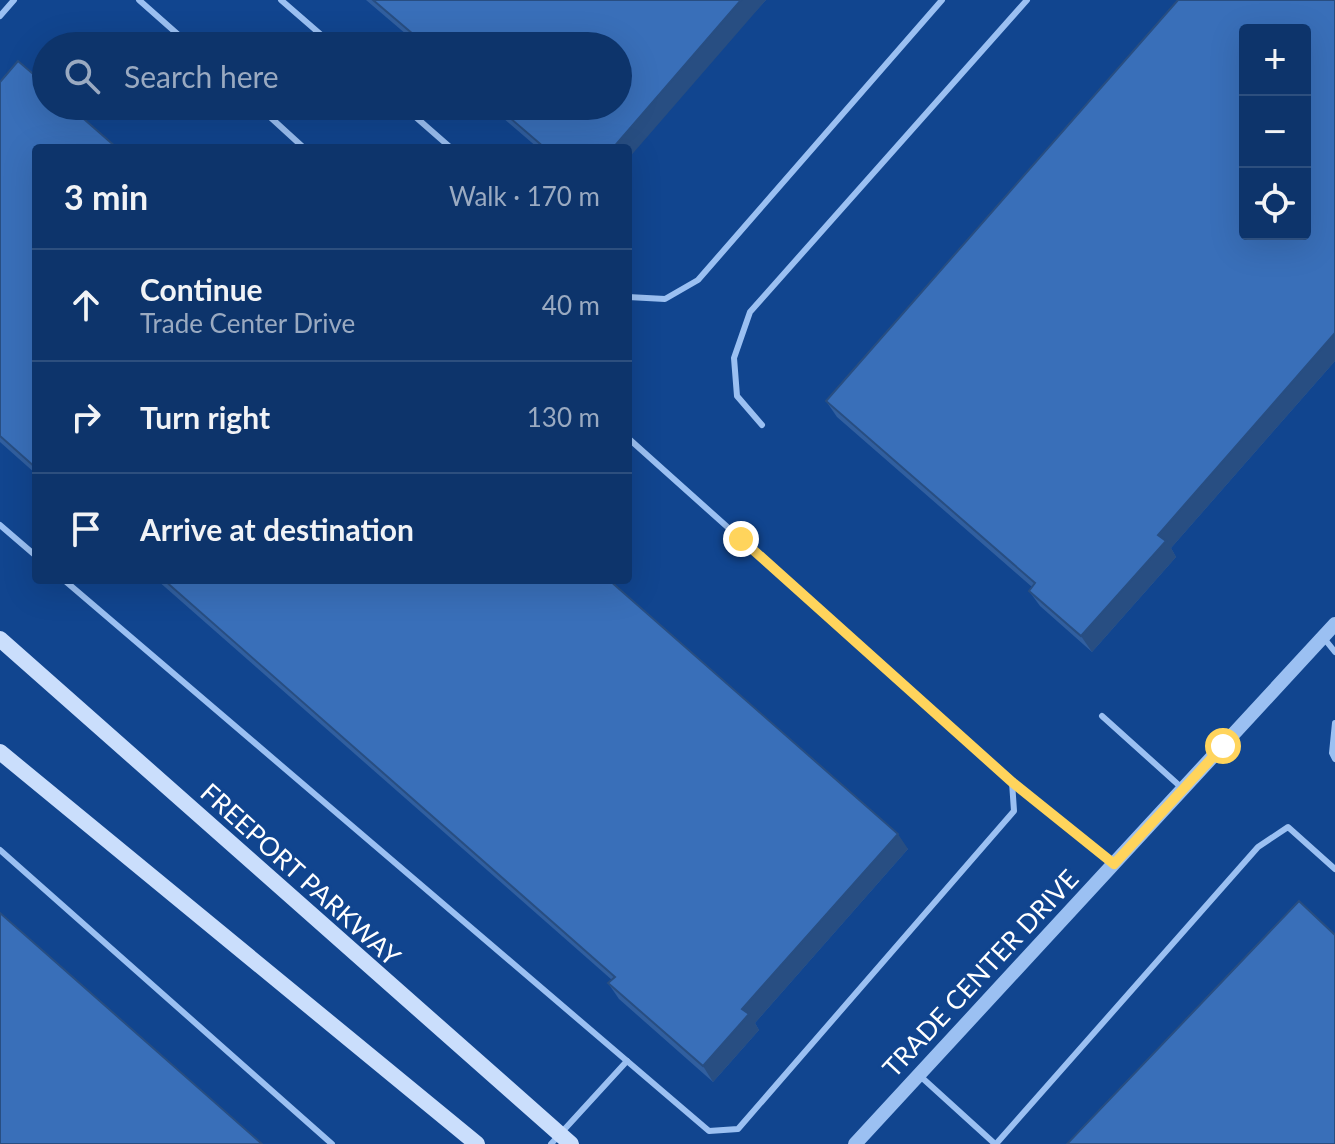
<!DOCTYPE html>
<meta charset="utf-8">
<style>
body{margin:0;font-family:Lato,sans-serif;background:#1b3f73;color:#f1f3f6}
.controls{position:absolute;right:24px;top:24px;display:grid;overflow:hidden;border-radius:8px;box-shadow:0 8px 32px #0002}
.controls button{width:72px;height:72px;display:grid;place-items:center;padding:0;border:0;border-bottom:2px solid #2d4f7e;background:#0d346b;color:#f1f3f6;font:40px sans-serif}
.stop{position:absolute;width:24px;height:24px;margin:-18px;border:6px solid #ffd45c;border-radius:50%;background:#fff}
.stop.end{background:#ffd45c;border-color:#fff;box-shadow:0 2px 8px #0008}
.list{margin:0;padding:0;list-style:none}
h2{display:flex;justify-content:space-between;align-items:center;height:104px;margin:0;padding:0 32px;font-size:34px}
h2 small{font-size:26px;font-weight:400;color:#9aaac1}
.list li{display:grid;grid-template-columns:52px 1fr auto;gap:24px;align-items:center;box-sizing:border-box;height:112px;padding:0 32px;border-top:2px solid #2d4f7e}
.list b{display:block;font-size:30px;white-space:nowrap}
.list p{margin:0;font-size:26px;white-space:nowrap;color:#9aaac1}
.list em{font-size:26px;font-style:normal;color:#9aaac1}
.icon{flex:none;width:44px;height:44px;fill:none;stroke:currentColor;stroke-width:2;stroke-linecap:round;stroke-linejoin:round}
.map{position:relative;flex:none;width:1335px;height:1144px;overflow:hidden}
.search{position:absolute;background:#0d346b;box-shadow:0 8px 32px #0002;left:32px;top:32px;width:600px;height:88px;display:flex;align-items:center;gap:20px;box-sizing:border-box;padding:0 28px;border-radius:44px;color:#9aaac1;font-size:30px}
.panel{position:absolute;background:#0d346b;box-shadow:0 8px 32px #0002;left:32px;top:144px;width:600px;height:440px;border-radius:8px}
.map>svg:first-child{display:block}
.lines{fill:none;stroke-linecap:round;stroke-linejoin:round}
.service{stroke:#9bc0f2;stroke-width:6}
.tertiary{stroke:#9bc0f2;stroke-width:14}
.secondary{stroke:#cadefc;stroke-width:16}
.wall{fill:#315f9f}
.shaded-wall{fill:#284e82}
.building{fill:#396fb9;stroke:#284e82;stroke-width:2;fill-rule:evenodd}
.route{stroke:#ffd45c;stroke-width:10}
.labels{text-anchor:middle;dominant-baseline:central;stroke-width:6;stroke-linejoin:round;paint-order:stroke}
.street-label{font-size:26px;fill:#fff;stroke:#11458f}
</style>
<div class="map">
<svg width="1335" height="1144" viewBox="0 0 1335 1144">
<rect width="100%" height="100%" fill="#11458f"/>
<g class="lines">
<!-- service -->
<g class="service">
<path d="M139,0L191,46"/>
<path d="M281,0L334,46"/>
<path d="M0,16L14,0"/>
<path d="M258,106L304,148"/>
<path d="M403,106L451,148"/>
<path d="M628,297L665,299L698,280L942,0"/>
<path d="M762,425L737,396L734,358L750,312L1027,0"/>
<path d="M0,525L36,556"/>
<path d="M64,580L709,1131L738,1129L1014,811L1012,782L628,438"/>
<path d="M1323,637L1335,652"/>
<path d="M1102,716L1182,788"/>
<path d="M1335,723L1332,753L1335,759"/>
<path d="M1012,782L1114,864"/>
<path d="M0,850L332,1144"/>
<path d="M919,1075L995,1144"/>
<path d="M551,1144L627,1061"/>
<path d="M996,1144L1258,847L1288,827L1335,869"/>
</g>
<!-- tertiary -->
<path class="tertiary" d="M855,1144L1335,624"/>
<!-- secondary -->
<g class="secondary">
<path d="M0,639L571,1144"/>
<path d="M0,752L477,1144"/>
</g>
</g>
<!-- wall -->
<g class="wall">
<path d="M366,0H766L628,148H538L489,106H618V46H420Z"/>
<path d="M1335,0V361L1171,548L1176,557L1092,652L1040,606L1029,591L1032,587L837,417L826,401Z"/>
<path d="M0,82L36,148V474L0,442Z"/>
<path d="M157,580H609L908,849L755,1023L759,1030L713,1082L619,999L608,983L612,980Z"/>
</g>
<!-- shaded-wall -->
<g class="shaded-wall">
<path d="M741,0H766L628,159V148H613Z"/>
<path d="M1335,333V361L1171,548L1176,557L1092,652L1081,636L1158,535Z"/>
<path d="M898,834L908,849L755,1023L759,1030L713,1082L703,1066L742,1009Z"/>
</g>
<!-- building -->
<g class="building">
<path d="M373,0H741L613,148H545L496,106H618V46H427Z"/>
<path d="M1178,0H1335V333L1158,535L1166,541L1081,636L1029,591L1035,583L826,401ZM1245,30H1305V234H1245Z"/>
<path d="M18,61L46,85V106H69L117,148H36V468L0,436V82Z"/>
<path d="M164,580H609L898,834L742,1009L749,1014L703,1066L608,983L615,977Z"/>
<path d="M1299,901L1335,935V1144H1067Z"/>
<path d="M0,913L262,1144H0Z"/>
</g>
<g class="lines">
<!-- route -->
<path class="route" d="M741,539L1012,782L1114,864L1223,746"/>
</g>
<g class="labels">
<!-- street labels -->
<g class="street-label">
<text transform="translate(301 874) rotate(42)">FREEPORT PARKWAY</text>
<text transform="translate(980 973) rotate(-47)">TRADE CENTER DRIVE</text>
</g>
</g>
</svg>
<div class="controls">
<button>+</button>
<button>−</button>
<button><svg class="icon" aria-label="locate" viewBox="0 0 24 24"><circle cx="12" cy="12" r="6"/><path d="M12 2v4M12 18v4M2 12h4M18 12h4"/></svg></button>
</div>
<div class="stop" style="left:1223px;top:746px"></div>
<div class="stop end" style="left:741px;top:539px"></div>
<div class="search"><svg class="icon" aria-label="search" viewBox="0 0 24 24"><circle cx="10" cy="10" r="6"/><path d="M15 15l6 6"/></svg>Search here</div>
<section class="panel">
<h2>3 min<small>Walk · 170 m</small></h2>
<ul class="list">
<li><svg class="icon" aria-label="ahead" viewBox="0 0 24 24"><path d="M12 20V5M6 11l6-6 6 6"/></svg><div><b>Continue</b><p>Trade Center Drive</p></div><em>40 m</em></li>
<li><svg class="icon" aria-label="right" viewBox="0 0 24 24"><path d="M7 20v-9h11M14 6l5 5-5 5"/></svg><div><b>Turn right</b></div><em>130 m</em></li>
<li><svg class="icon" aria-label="arrive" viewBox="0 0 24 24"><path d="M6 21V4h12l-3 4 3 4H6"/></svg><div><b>Arrive at destination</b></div></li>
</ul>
</section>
</div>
